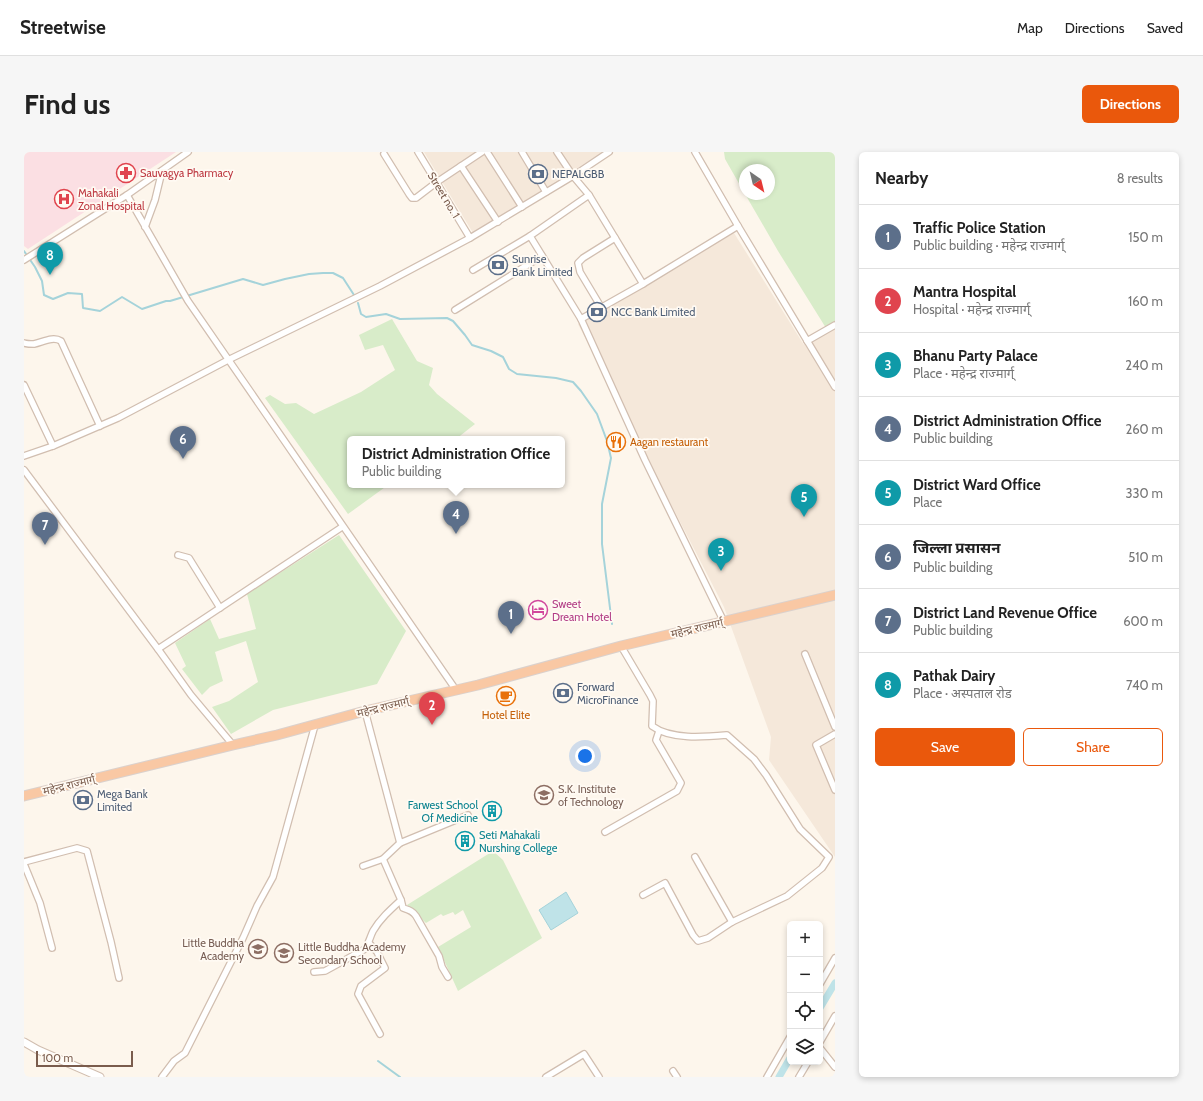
<!DOCTYPE html>
<meta charset="utf-8">
<style>
body{margin:0;font-family:Cabin,"Noto Sans Devanagari",sans-serif;background:#f6f6f6;color:#222}
.controls{position:absolute;right:12px;bottom:12px;display:grid;overflow:hidden;border-radius:6px;box-shadow:0 2px 6px #0003}
.controls button{width:36px;height:36px;display:grid;place-items:center;padding:0;border:0;border-bottom:1px solid #e0e0e0;background:#fff;color:#222;font:20px sans-serif}
.compass{position:absolute;left:715px;top:12px;width:36px;height:36px;border-radius:50%;background:#fff;box-shadow:0 2px 6px #0003;rotate:145deg}
.scale{position:absolute;left:12px;bottom:10px;width:97px;box-sizing:border-box;padding-left:4px;border:2px solid #7a5c4d;border-top:0;font-size:11px;line-height:14px;white-space:nowrap;color:#7a5c4d;-webkit-text-stroke:3px #fffaf3;paint-order:stroke}
.you{position:absolute;left:561px;top:604px;width:14px;height:14px;margin:-10px;border:3px solid #fff;border-radius:50%;background:#1a73e8;box-shadow:0 0 0 6px #1a73e833}
.badge{display:grid;place-items:center;width:26px;height:26px;border-radius:50%;background:#ea580c;color:#fff;font-size:13px;font-weight:700}
.pin{position:absolute;translate:-50% -33px;filter:drop-shadow(0 1px 2px #0008)}
.pin::after{content:'';position:absolute;top:21px;width:14px;height:12px;background:inherit;clip-path:polygon(0 0,100% 0,50% 100%)}
.popup{position:absolute;left:323px;top:284px;width:218px;height:52px;box-sizing:border-box;display:grid;place-content:center;border-radius:6px;background:#fff;filter:drop-shadow(0 1px 3px #0005);font-size:13px;white-space:nowrap;color:#767676}
.popup b{font-size:15px;color:#222}
.popup::after{content:'';position:absolute;left:50%;top:100%;margin-left:-8px;border:8px solid transparent;border-top-color:#fff}
.list{margin:0;padding:0;list-style:none}
h2{display:flex;justify-content:space-between;align-items:center;height:52px;margin:0;padding:0 16px;font-size:17px}
h2 small{font-size:13px;font-weight:400;color:#767676}
.list li{display:grid;grid-template-columns:26px 1fr auto;gap:12px;align-items:center;box-sizing:border-box;height:64px;padding:0 16px;border-top:1px solid #e0e0e0}
.list b{display:block;font-size:15px;white-space:nowrap}
.list p{margin:0;font-size:13px;white-space:nowrap;color:#767676}
.list em{font-size:13px;font-style:normal;color:#767676}
.actions{display:flex;gap:8px;padding:12px 16px}
.actions a{flex:1;padding:9px 0;border:1px solid #ea580c;border-radius:6px;text-align:center;font-size:14px;color:#ea580c}
.actions .main{background:#ea580c;color:#fff}
.icon{flex:none;width:22px;height:22px;fill:none;stroke:currentColor;stroke-width:2;stroke-linecap:round;stroke-linejoin:round}
.map{position:relative;flex:none;width:811px;height:925px;overflow:hidden;border-radius:6px}
header{display:flex;align-items:center;gap:24px;box-sizing:border-box;height:56px;padding:0 20px;background:#fff;border-bottom:1px solid #e0e0e0}
header strong{font-size:19px}
nav{display:flex;gap:22px;margin-inline-start:auto;font-size:14px}
.intro{display:flex;align-items:center;justify-content:space-between;box-sizing:border-box;height:96px;padding:0 24px}
h1{margin:0;font-size:28px}
.button{padding:10px 18px;border-radius:6px;background:#ea580c;color:#fff;font-size:14px;font-weight:700}
main{display:flex;gap:24px;padding:0 24px}
aside{flex:1;background:#fff;border-radius:6px;box-shadow:0 2px 6px #0003}
.map>svg:first-child{display:block}
.residential{fill:#f5e8da}
.medical{fill:#fbdfe3}
.green{fill:#d8ecc9}
.water{fill:#bfe3e8;stroke:#a5d3da}
.lines{fill:none;stroke-linecap:round;stroke-linejoin:round}
.stream{stroke:#a5d3da;stroke-width:2}
.canal{stroke:#bfe3e8;stroke-width:7}
.minor-casing{stroke:#d1beb0;stroke-width:8}
.tertiary-casing{stroke:#d1beb0;stroke-width:9}
.trunk-casing{stroke:#dad1cd;stroke-width:11}
.minor{stroke:#fff;stroke-width:5.5}
.tertiary{stroke:#fff;stroke-width:7}
.trunk{stroke:#f9c8a4;stroke-width:9}
.labels{text-anchor:middle;dominant-baseline:central;stroke-width:3.5;stroke-linejoin:round;paint-order:stroke}
.health-label{font-size:11px;fill:#be3a42;stroke:#fffaf3;text-anchor:start}
.service-label{font-size:11px;fill:#4e5e75;stroke:#fffaf3;text-anchor:start}
.street-label{font-size:11px;fill:#7a5c4d;stroke:#fffaf3}
.food-label{font-size:11px;fill:#c56008;stroke:#fffaf3;text-anchor:start}
.hotel-label{font-size:11px;fill:#b23c85;stroke:#fffaf3;text-anchor:start}
.education-label{font-size:11px;fill:#785e54;stroke:#fffaf3;text-anchor:start}
.culture-label{font-size:11px;fill:#0d838f;stroke:#fffaf3;text-anchor:end}
</style>
<header>
<strong>Streetwise</strong>
<nav><a>Map</a><a>Directions</a><a>Saved</a></nav>
</header>
<div class="intro"><h1>Find us</h1><a class="button">Directions</a></div>
<main>
<div class="map">
<svg width="811" height="925" viewBox="0 0 811 925">
<rect width="100%" height="100%" fill="#fdf6ec"/>
<!-- residential -->
<g class="residential">
<path d="M400,0H579L449,81Z"/>
<path d="M710,81L780,193L811,175V705L745,608L747,585L700,455L554,172Z"/>
</g>
<!-- medical -->
<path class="medical" d="M0,0H152L4,97L0,94Z"/>
<!-- green -->
<g class="green">
<path d="M700,0H811V171L802,176L754,99L721,42H745V18H721V42L701,7Z"/>
<path d="M368,167L393,209L409,216L405,233L413,242L451,272L432,287H326V333H364L324,362L241,246L246,243L261,252L272,251L290,262L337,240L371,218L359,193L341,198L335,183Z"/>
<path d="M315,383L382,479L353,532L249,558L207,582L188,555L205,549L234,530L222,489L191,500L199,529L186,535L178,543L158,517L162,514L151,491L186,467L195,487L232,477L223,442Z"/>
<path d="M469,699L479,708L518,786L434,839L414,795L447,775L439,758L431,763L429,760L419,764L417,762L402,771L383,753Z"/>
</g>
<!-- water -->
<path class="water" d="M542,740L554,761L527,778L515,758Z"/>
<g class="lines">
<!-- stream -->
<g class="stream">
<path d="M0,99L11,115L18,129L20,143L29,147L44,141L58,142L59,156L76,159L98,145L118,157L142,149H146L219,127L239,133L261,127L285,122L299,121H309L319,126L330,143"/>
<path d="M334,151L337,162L342,165L362,162L376,167L423,166L429,169L441,183L448,193L467,199L479,205L485,217L493,222L532,226L549,230L557,239L573,262L583,289L587,306L578,352V392L588,472"/>
<path d="M354,909L376,925"/>
</g>
<!-- canal -->
<g class="canal">
<path d="M796,856L811,831"/>
<path d="M755,925L766,906"/>
</g>
<defs>
<g id="minor">
<path d="M394,0L446,86"/>
<path d="M463,0L498,55"/>
<path d="M498,0L522,40"/>
<path d="M533,0L549,24L565,43L619,132"/>
<path d="M671,0L714,74L811,235"/>
<path d="M360,2L385,42L388,46H392L413,30L458,0"/>
<path d="M437,14L474,70"/>
<path d="M103,43L164,149L432,538"/>
<path d="M121,75L131,48L138,19"/>
<path d="M0,108L103,43L164,0"/>
<path d="M449,118L506,84"/>
<path d="M577,155L556,120L554,111L559,106L591,86"/>
<path d="M431,158L518,104"/>
<path d="M557,167L506,84L565,43"/>
<path d="M783,189L811,173"/>
<path d="M0,191C3,192 7,192 10,192C19,190 29,184 37,189L76,274"/>
<path d="M0,233L29,294"/>
<path d="M0,304L29,294L94,266L204,208L356,134L446,86L549,24L585,0"/>
<path d="M0,318L134,497L167,543L209,593"/>
<path d="M154,403L165,406L196,456"/>
<path d="M700,470L621,308L557,167L619,132L714,74"/>
<path d="M597,494L626,543L629,549L628,574C647,588 680,585 703,583L730,607L742,623L776,677L805,705L798,716L763,744L708,770L684,786L674,789L669,783L641,731L619,743"/>
<path d="M134,497L318,375"/>
<path d="M781,502L811,575"/>
<path d="M341,559L376,691"/>
<path d="M811,582L792,593L811,638"/>
<path d="M581,680L653,639L657,631L632,588L635,579"/>
<path d="M671,705L708,770"/>
<path d="M0,710L53,696L63,699L87,790L95,826"/>
<path d="M0,712L16,751L28,796"/>
<path d="M339,714L359,707L376,691L444,663"/>
<path d="M377,748L379,756C385,758 389,759 392,764L415,804L418,815L424,825"/>
<path d="M345,791L353,800L361,816L337,834L334,842L356,882"/>
<path d="M290,820L301,819L341,797C345,791 346,785 349,779C356,767 366,758 377,748L359,707"/>
<path d="M796,832L811,806"/>
<path d="M796,890L811,864"/>
<path d="M796,896L811,915"/>
<path d="M649,919L653,925"/>
<path d="M138,925L150,909L161,901L219,786L233,754L249,725L291,573"/>
<path d="M522,925L560,902L575,925"/>
<path d="M743,925L766,885"/>
<path d="M775,925L784,910"/>
</g>
<path id="tertiary" d="M0,890L14,898L76,925"/>
<path id="trunk" d="M0,644L209,593L253,583L341,559L454,533L597,494L811,443"/>
</defs>
<!-- minor casing -->
<use href="#minor" class="minor-casing"/>
<!-- tertiary casing -->
<use href="#tertiary" class="tertiary-casing"/>
<!-- trunk casing -->
<use href="#trunk" class="trunk-casing"/>
<!-- minor -->
<use href="#minor" class="minor"/>
<!-- tertiary -->
<use href="#tertiary" class="tertiary"/>
<!-- trunk -->
<use href="#trunk" class="trunk"/>
</g>
<!-- icons -->
<defs>
<symbol id="pharmacy-ring" viewBox="-11 -11 22 22"><circle r="9.5" fill="#fffaf3" stroke="#e0444e" stroke-width="1.5"/><path d="M-2-6h4v4h4v4h-4v4h-4v-4h-4v-4h4Z" fill="#e0444e"/></symbol>
<symbol id="bank-ring" viewBox="-11 -11 22 22"><circle r="9.5" fill="#fffaf3" stroke="#5c6f8a" stroke-width="1.5"/><path d="M-6-4H6V4H-6ZM0-2.3a2.3 2.3 0 1 0 0 4.6a2.3 2.3 0 1 0 0-4.6Z" fill="#5c6f8a"/></symbol>
<symbol id="hospital-ring" viewBox="-11 -11 22 22"><circle r="9.5" fill="#fffaf3" stroke="#e0444e" stroke-width="1.5"/><path d="M-5-5h3v3.5h4V-5h3V5h-3V1.5h-4V5h-3Z" fill="#e0444e"/></symbol>
<symbol id="restaurant-ring" viewBox="-11 -11 22 22"><circle r="9.5" fill="#fffaf3" stroke="#e8710a" stroke-width="1.5"/><path d="M-5-6h1v4h1v-4h1v4h1v-4h1v5L-1.5 .5V6h-2V.5L-5-1ZM5-6V6H3V1.5H1.5Q1.5-4 5-6Z" fill="#e8710a"/></symbol>
<symbol id="hotel-ring" viewBox="-11 -11 22 22"><circle r="9.5" fill="#fffaf3" stroke="#d1479c" stroke-width="1.5"/><path d="M-6-4.5h1.5V1H6V5H4.5V3h-9V5H-6ZM-4 0a1.8 1.8 0 1 1 3.6 0ZM.5 0V-2.5h3Q6-2.5 6 0Z" fill="#d1479c"/></symbol>
<symbol id="cafe-ring" viewBox="-11 -11 22 22"><circle r="9.5" fill="#fffaf3" stroke="#e8710a" stroke-width="1.5"/><path d="M-5.5-4.5H6V0H3Q3 3.5 0 3.5H-2.5Q-5.5 3.5-5.5 0ZM3-3.2v2h1.7v-2ZM-6 4.5H4V6H-6Z" fill="#e8710a"/></symbol>
<symbol id="university-ring" viewBox="-11 -11 22 22"><circle r="9.5" fill="#fffaf3" stroke="#8d6e63" stroke-width="1.5"/><path d="M0-5L7-2L0 1L-7-2ZM-4 1L0 2.5L4 1V4Q0 6-4 4Z" fill="#8d6e63"/></symbol>
<symbol id="building-ring" viewBox="-11 -11 22 22"><circle r="9.5" fill="#fffaf3" stroke="#0f9aa8" stroke-width="1.5"/><path d="M-4-6H4V6H1V3H-1V6H-4ZM-2.5-4.3h1.7v1.8h-1.7ZM.8-4.3h1.7v1.8H.8ZM-2.5-1h1.7V.8h-1.7ZM.8-1h1.7V.8H.8Z" fill="#0f9aa8"/></symbol>
<symbol id="school-ring" viewBox="-11 -11 22 22"><circle r="9.5" fill="#fffaf3" stroke="#8d6e63" stroke-width="1.5"/><path d="M0-5L7-2L0 1L-7-2ZM-4 1L0 2.5L4 1V4Q0 6-4 4Z" fill="#8d6e63"/></symbol>
</defs>
<g fill-rule="evenodd">
<use href="#pharmacy-ring" x="91" y="10" width="22" height="22"/>
<use href="#bank-ring" x="503" y="11" width="22" height="22"/>
<use href="#hospital-ring" x="29" y="36" width="22" height="22"/>
<use href="#bank-ring" x="463" y="102" width="22" height="22"/>
<use href="#bank-ring" x="562" y="149" width="22" height="22"/>
<use href="#restaurant-ring" x="581" y="279" width="22" height="22"/>
<use href="#hotel-ring" x="503" y="447" width="22" height="22"/>
<use href="#bank-ring" x="528" y="530" width="22" height="22"/>
<use href="#cafe-ring" x="471" y="533" width="22" height="22"/>
<use href="#university-ring" x="509" y="632" width="22" height="22"/>
<use href="#bank-ring" x="48" y="637" width="22" height="22"/>
<use href="#building-ring" x="457" y="648" width="22" height="22"/>
<use href="#building-ring" x="430" y="678" width="22" height="22"/>
<use href="#school-ring" x="223" y="786" width="22" height="22"/>
<use href="#school-ring" x="249" y="790" width="22" height="22"/>
</g>
<g class="labels">
<!-- health labels -->
<g class="health-label">
<text x="116" y="21">Sauvagya Pharmacy</text>
<text x="54" y="41">Mahakali<tspan x="54" dy="13">Zonal Hospital</tspan></text>
</g>
<!-- service labels -->
<g class="service-label">
<text x="528" y="22">NEPALGBB</text>
<text x="488" y="107">Sunrise<tspan x="488" dy="13">Bank Limited</tspan></text>
<text x="587" y="160">NCC Bank Limited</text>
<text x="553" y="535">Forward<tspan x="553" dy="13">MicroFinance</tspan></text>
<text x="73" y="642">Mega Bank<tspan x="73" dy="13">Limited</tspan></text>
</g>
<!-- street labels -->
<g class="street-label">
<text transform="translate(420 43) rotate(59)">Street no. 1</text>
<text transform="translate(673 476) rotate(-13)">महेन्द्र राज्मार्ग्</text>
<text transform="translate(359 555) rotate(-14)">महेन्द्र राज्मार्ग्</text>
<text transform="translate(45 633) rotate(-14)">महेन्द्र राज्मार्ग्</text>
</g>
<!-- food labels -->
<g class="food-label">
<text x="606" y="290">Aagan restaurant</text>
<text x="482" y="563" text-anchor="middle">Hotel Elite</text>
</g>
<!-- hotel labels -->
<g class="hotel-label">
<text x="528" y="452">Sweet<tspan x="528" dy="13">Dream Hotel</tspan></text>
</g>
<!-- education labels -->
<g class="education-label">
<text x="534" y="637">S.K. Institute<tspan x="534" dy="13">of Technology</tspan></text>
<text x="220" y="791" text-anchor="end">Little Buddha<tspan x="220" dy="13">Academy</tspan></text>
<text x="274" y="795">Little Buddha Academy<tspan x="274" dy="13">Secondary School</tspan></text>
</g>
<!-- culture labels -->
<g class="culture-label">
<text x="454" y="653">Farwest School<tspan x="454" dy="13">Of Medicine</tspan></text>
<text x="455" y="683" text-anchor="start">Seti Mahakali<tspan x="455" dy="13">Nurshing College</tspan></text>
</g>
</g>
</svg>
<div class="controls">
<button>+</button>
<button>−</button>
<button><svg class="icon" aria-label="locate" viewBox="0 0 24 24"><circle cx="12" cy="12" r="6"/><path d="M12 2v4M12 18v4M2 12h4M18 12h4"/></svg></button>
<button><svg class="icon" aria-label="layers" viewBox="0 0 24 24"><path d="M12 4l9 5-9 5-9-5zM3 14l9 5 9-5"/></svg></button>
</div>
<svg class="compass" viewBox="-18 -18 36 36"><path d="M0-13l5 13h-10z" fill="#e53935"/><path d="M0 13l5-13h-10z" fill="#767676"/></svg>
<div class="scale">100 m</div>
<div class="you"></div>
<div class="pin badge" style="left:487px;top:482px;background:#5c6f8a">1</div>
<div class="pin badge" style="left:408px;top:573px;background:#e0444e">2</div>
<div class="pin badge" style="left:697px;top:419px;background:#0f9aa8">3</div>
<div class="pin badge" style="left:432px;top:382px;background:#5c6f8a">4</div>
<div class="popup"><b>District Administration Office</b>Public building</div>
<div class="pin badge" style="left:780px;top:365px;background:#0f9aa8">5</div>
<div class="pin badge" style="left:159px;top:307px;background:#5c6f8a">6</div>
<div class="pin badge" style="left:21px;top:393px;background:#5c6f8a">7</div>
<div class="pin badge" style="left:26px;top:123px;background:#0f9aa8">8</div>
</div>
<aside>
<h2>Nearby<small>8 results</small></h2>
<ul class="list">
<li><span class="badge" style="background:#5c6f8a">1</span><div><b>Traffic Police Station</b><p>Public building · महेन्द्र राज्मार्ग्</p></div><em>150 m</em></li>
<li><span class="badge" style="background:#e0444e">2</span><div><b>Mantra Hospital</b><p>Hospital · महेन्द्र राज्मार्ग्</p></div><em>160 m</em></li>
<li><span class="badge" style="background:#0f9aa8">3</span><div><b>Bhanu Party Palace</b><p>Place · महेन्द्र राज्मार्ग्</p></div><em>240 m</em></li>
<li><span class="badge" style="background:#5c6f8a">4</span><div><b>District Administration Office</b><p>Public building</p></div><em>260 m</em></li>
<li><span class="badge" style="background:#0f9aa8">5</span><div><b>District Ward Office</b><p>Place</p></div><em>330 m</em></li>
<li><span class="badge" style="background:#5c6f8a">6</span><div><b>जिल्ला प्रसासन</b><p>Public building</p></div><em>510 m</em></li>
<li><span class="badge" style="background:#5c6f8a">7</span><div><b>District Land Revenue Office</b><p>Public building</p></div><em>600 m</em></li>
<li><span class="badge" style="background:#0f9aa8">8</span><div><b>Pathak Dairy</b><p>Place · अस्पताल रोड</p></div><em>740 m</em></li>
</ul>
<div class="actions"><a class="main">Save</a><a>Share</a></div>
</aside>
</main>
